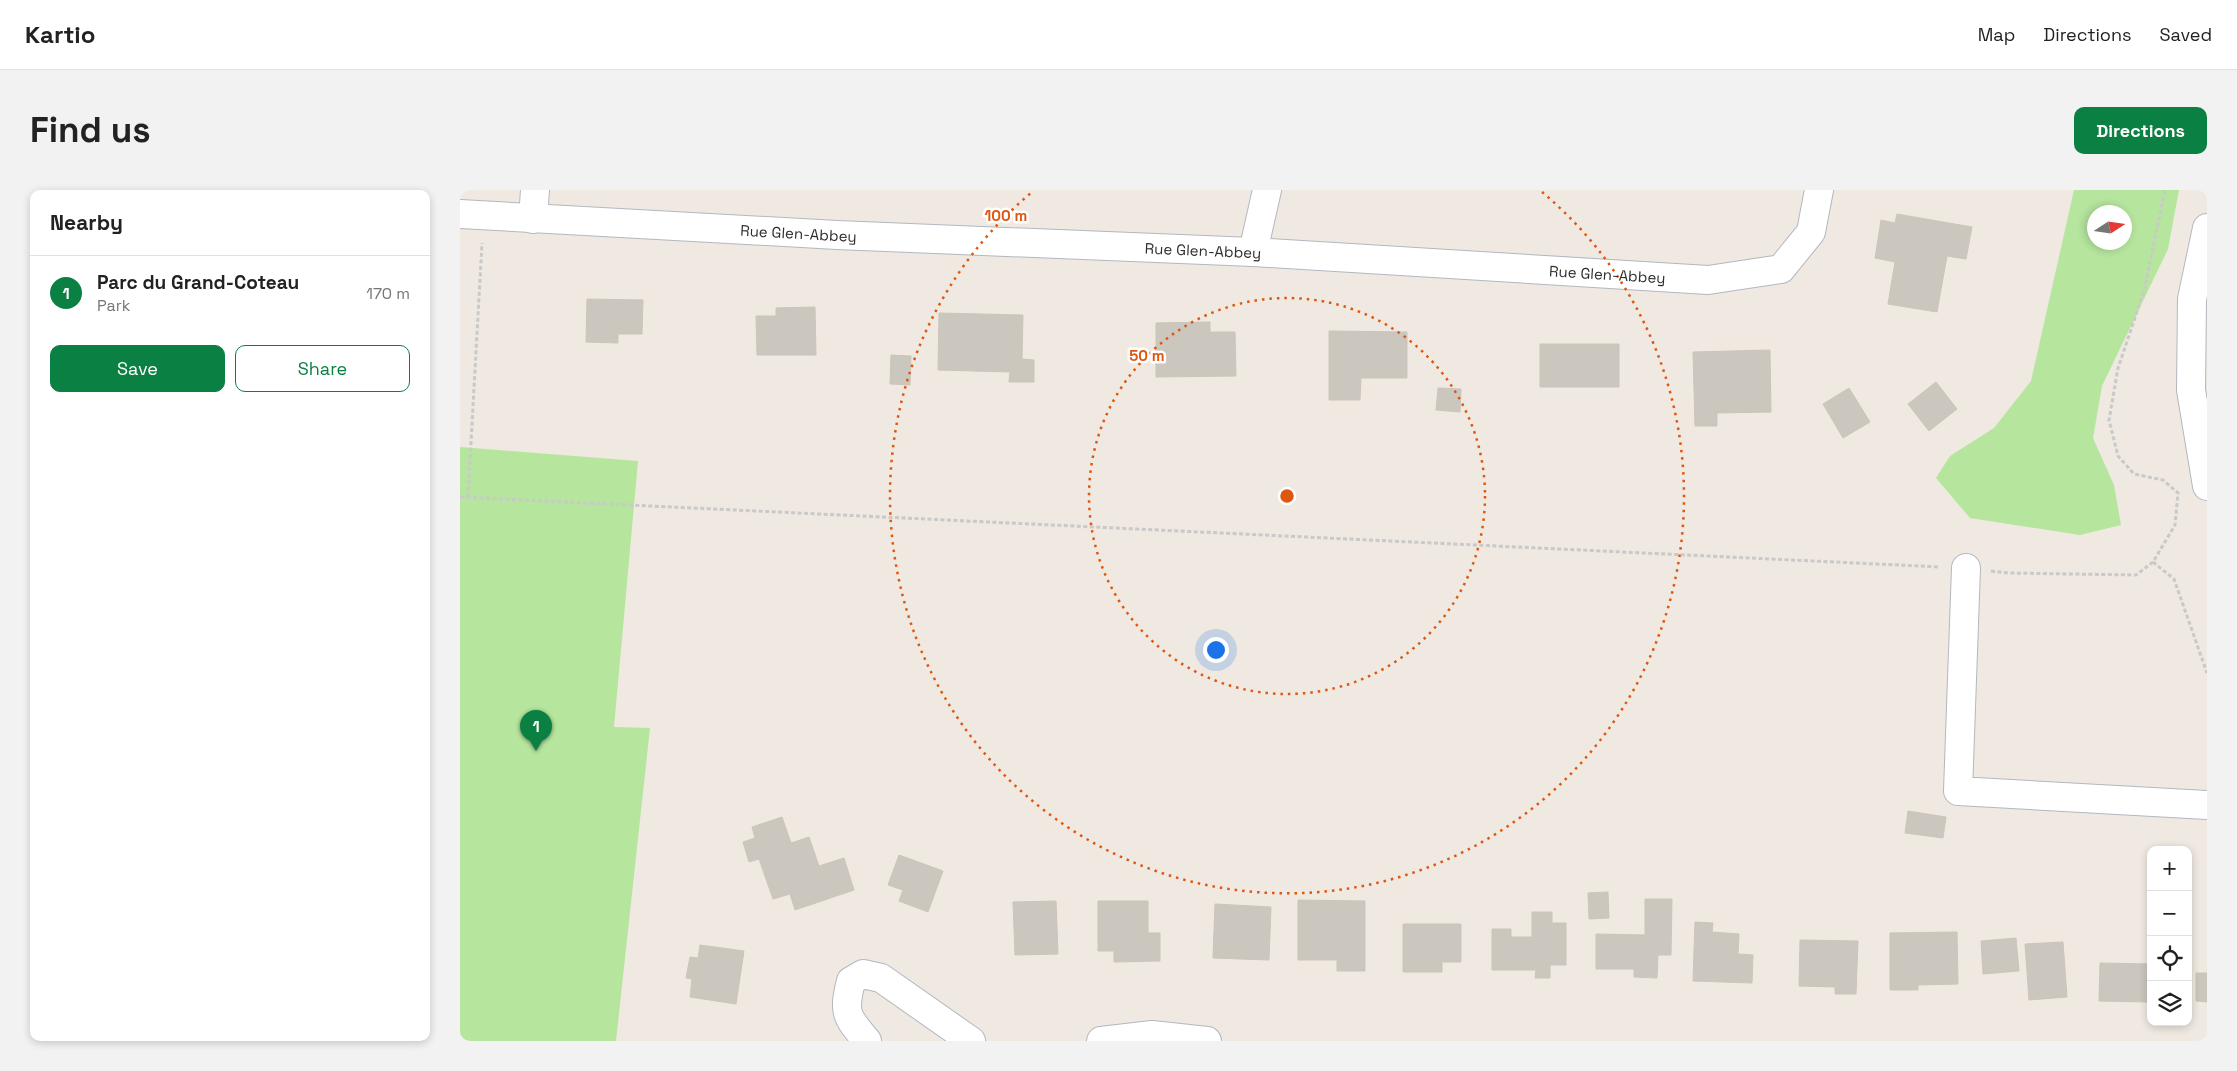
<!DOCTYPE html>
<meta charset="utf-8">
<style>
:root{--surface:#fff;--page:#f2f2f2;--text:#222;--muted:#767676;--line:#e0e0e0;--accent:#0b8043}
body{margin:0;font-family:"Space Grotesk",sans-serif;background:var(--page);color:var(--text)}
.controls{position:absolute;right:15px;bottom:15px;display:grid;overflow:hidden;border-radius:10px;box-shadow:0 2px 8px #0003}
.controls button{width:45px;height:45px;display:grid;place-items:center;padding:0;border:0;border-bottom:1px solid var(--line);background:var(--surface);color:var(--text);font:25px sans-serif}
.compass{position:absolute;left:1627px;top:15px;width:45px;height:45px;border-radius:50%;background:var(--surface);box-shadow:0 2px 8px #0003;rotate:78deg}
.you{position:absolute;left:755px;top:459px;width:18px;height:18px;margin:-12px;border:4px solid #fff;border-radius:50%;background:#1a73e8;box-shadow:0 0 0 8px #1a73e833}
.badge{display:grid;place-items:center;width:32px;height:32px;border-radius:50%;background:var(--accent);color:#fff;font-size:16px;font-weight:700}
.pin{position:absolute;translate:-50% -41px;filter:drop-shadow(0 1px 2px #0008)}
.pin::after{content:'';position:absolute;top:26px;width:18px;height:15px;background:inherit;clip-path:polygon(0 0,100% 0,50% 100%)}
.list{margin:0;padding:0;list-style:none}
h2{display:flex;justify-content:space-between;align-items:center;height:65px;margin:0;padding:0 20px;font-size:21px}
h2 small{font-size:16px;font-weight:400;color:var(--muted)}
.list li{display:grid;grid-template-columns:32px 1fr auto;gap:15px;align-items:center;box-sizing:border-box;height:75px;padding:0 20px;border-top:1px solid var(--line)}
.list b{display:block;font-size:19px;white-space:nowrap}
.list p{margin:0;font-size:16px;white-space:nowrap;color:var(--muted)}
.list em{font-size:16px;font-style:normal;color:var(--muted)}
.actions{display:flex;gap:10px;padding:15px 20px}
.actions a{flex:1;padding:11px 0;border:1px solid var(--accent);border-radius:10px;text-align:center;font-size:18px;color:var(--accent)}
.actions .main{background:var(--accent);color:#fff}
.icon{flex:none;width:28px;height:28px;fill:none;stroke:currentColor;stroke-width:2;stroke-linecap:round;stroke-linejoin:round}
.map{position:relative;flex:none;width:1747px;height:851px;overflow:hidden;border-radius:10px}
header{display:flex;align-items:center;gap:30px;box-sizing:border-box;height:70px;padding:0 25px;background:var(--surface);border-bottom:1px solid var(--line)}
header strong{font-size:24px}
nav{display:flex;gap:28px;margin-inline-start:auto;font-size:18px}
.intro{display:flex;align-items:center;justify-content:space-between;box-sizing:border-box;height:120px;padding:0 30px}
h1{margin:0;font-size:35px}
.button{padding:12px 22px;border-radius:10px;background:var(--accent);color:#fff;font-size:18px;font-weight:700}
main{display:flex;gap:30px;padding:0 30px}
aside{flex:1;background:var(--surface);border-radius:10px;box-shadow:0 2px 8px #0003}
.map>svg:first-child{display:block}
</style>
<header>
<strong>Kartio</strong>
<nav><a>Map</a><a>Directions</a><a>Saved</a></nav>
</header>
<div class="intro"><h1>Find us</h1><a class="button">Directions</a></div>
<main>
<aside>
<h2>Nearby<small></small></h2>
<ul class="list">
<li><span class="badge">1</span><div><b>Parc du Grand-Coteau</b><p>Park</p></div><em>170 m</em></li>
</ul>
<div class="actions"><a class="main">Save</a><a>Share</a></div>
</aside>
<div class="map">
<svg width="1747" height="851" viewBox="0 0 1747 851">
<rect width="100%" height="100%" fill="#efe9e1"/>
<path fill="#b6e59e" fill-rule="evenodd" d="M1614,0H1719L1708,59L1642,196L1633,248L1654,295L1661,335L1620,345L1510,328L1476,288L1490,266L1534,238L1571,191ZM1634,22H1664V52H1634Z
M0,257L178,271L154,537L190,538L156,851H0Z"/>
<path fill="#cbc7bf" stroke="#cbc5ba" d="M1437,24L1512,37L1506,69L1487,66L1477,122L1428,114L1435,72L1415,68L1421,30L1435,33Z
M127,109L183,110L182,144H158V153L126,152Z
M355,117L356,165H297L296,126H316V118Z
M479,123L563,125L562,169L574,170V192H549L550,182L478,180Z
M750,132V142H775L776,186L696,187V133Z
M869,141L947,142V188H901L900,210H869Z
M1080,154H1159V197H1080Z
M1310,160L1311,222L1257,223V236H1235L1233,162Z
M431,165L451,166L450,195L430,194Z
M1476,192L1497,219L1469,241L1448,214Z
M978,198L1001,199L1000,222L976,220Z
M1389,198L1410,232L1383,248L1363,214Z
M1448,621L1486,627L1483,648L1445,643Z
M322,627L331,653L349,647L359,676L384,668L394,700L335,720L330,704L313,709L299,669L289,672L283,652L295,648L292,637Z
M439,665L483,681L468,722L439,711L443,700L428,695Z
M1148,702L1149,728L1129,729L1128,703Z
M1185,709H1212L1211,765H1198L1197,788L1174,787V779H1136V744L1185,745Z
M838,710L905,711V781H877V770H838Z
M596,711L598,764L555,765L553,712Z
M638,711H688V743H700V771L654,772V761H638Z
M755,714L811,717L809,770L753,768Z
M1072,722H1092V733H1106V775H1090V788H1075L1076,780H1032V739H1051V747H1072Z
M1235,732L1253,733L1252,742L1279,744L1278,764L1293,765L1292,793L1233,791Z
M943,734H1001V772H982V782H943Z
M1497,742L1498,794L1458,795V800H1430V743Z
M1556,748L1559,781L1523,784L1521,751Z
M1340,750L1398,751L1396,804H1375V797L1339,796Z
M1603,752L1607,807L1569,810L1565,754Z
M240,755L284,761L276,814L230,807L232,789L226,788L230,767L238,768Z
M1640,773L1691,774L1690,812L1639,811Z
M1736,783H1747V812L1736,811Z"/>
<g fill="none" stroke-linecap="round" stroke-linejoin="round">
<defs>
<g id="minor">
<path id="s1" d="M0,24L377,45L793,62L1248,90L1321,79L1351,42L1359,0"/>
<path d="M73,29L75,0"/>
<path d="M1747,38L1732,109L1731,200L1747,296"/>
<path d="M793,62L807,0"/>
<path d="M1506,378L1498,601L1747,615"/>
<path d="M407,851C386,826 383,823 391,791L403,784L421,788L511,851"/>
<path d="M641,851L692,845L747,851"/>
</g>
</defs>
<use href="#minor" stroke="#b4b7c1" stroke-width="30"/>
<path stroke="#c9c9c9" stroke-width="3" stroke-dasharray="4 2.5" stroke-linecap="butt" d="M0,307L1480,377
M8,307L22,53
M1693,372L1714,389L1747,483
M1531,381L1548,383L1676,385L1693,372L1715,335L1718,303L1703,290L1674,284L1658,266L1649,230L1658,178L1684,101L1705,0"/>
<use href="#minor" stroke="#fff" stroke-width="28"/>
</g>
<g fill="none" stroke="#df570e" stroke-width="2.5" stroke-dasharray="2.5 5">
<circle cx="827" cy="306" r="198"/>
<path d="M1082 2A397 397 0 1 1 572 2"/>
</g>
<g text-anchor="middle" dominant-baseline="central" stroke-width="5" stroke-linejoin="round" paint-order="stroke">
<g font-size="15" fill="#2e2e2e" stroke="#fff">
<text stroke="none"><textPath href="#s1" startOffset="339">Rue Glen-Abbey</textPath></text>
<text stroke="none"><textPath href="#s1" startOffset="744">Rue Glen-Abbey</textPath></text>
<text stroke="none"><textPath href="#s1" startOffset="1149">Rue Glen-Abbey</textPath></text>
</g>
</g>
<circle cx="827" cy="306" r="8" fill="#df570e" stroke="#fff" stroke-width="2.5"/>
<g font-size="15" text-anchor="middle" font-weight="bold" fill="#df570e" stroke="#fff" stroke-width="5" stroke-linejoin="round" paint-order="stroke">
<text x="546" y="31">100 m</text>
<text x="687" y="171">50 m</text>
</g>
</svg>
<div class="controls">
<button>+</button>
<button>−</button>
<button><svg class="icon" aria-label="locate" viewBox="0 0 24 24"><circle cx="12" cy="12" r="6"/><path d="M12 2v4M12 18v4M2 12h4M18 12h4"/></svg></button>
<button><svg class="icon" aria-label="layers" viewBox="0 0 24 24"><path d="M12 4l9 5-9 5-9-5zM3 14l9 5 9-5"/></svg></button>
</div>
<svg class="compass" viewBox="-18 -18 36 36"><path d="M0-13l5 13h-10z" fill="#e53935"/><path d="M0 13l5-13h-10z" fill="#767676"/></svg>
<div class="you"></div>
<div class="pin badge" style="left:76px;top:561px">1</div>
</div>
</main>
